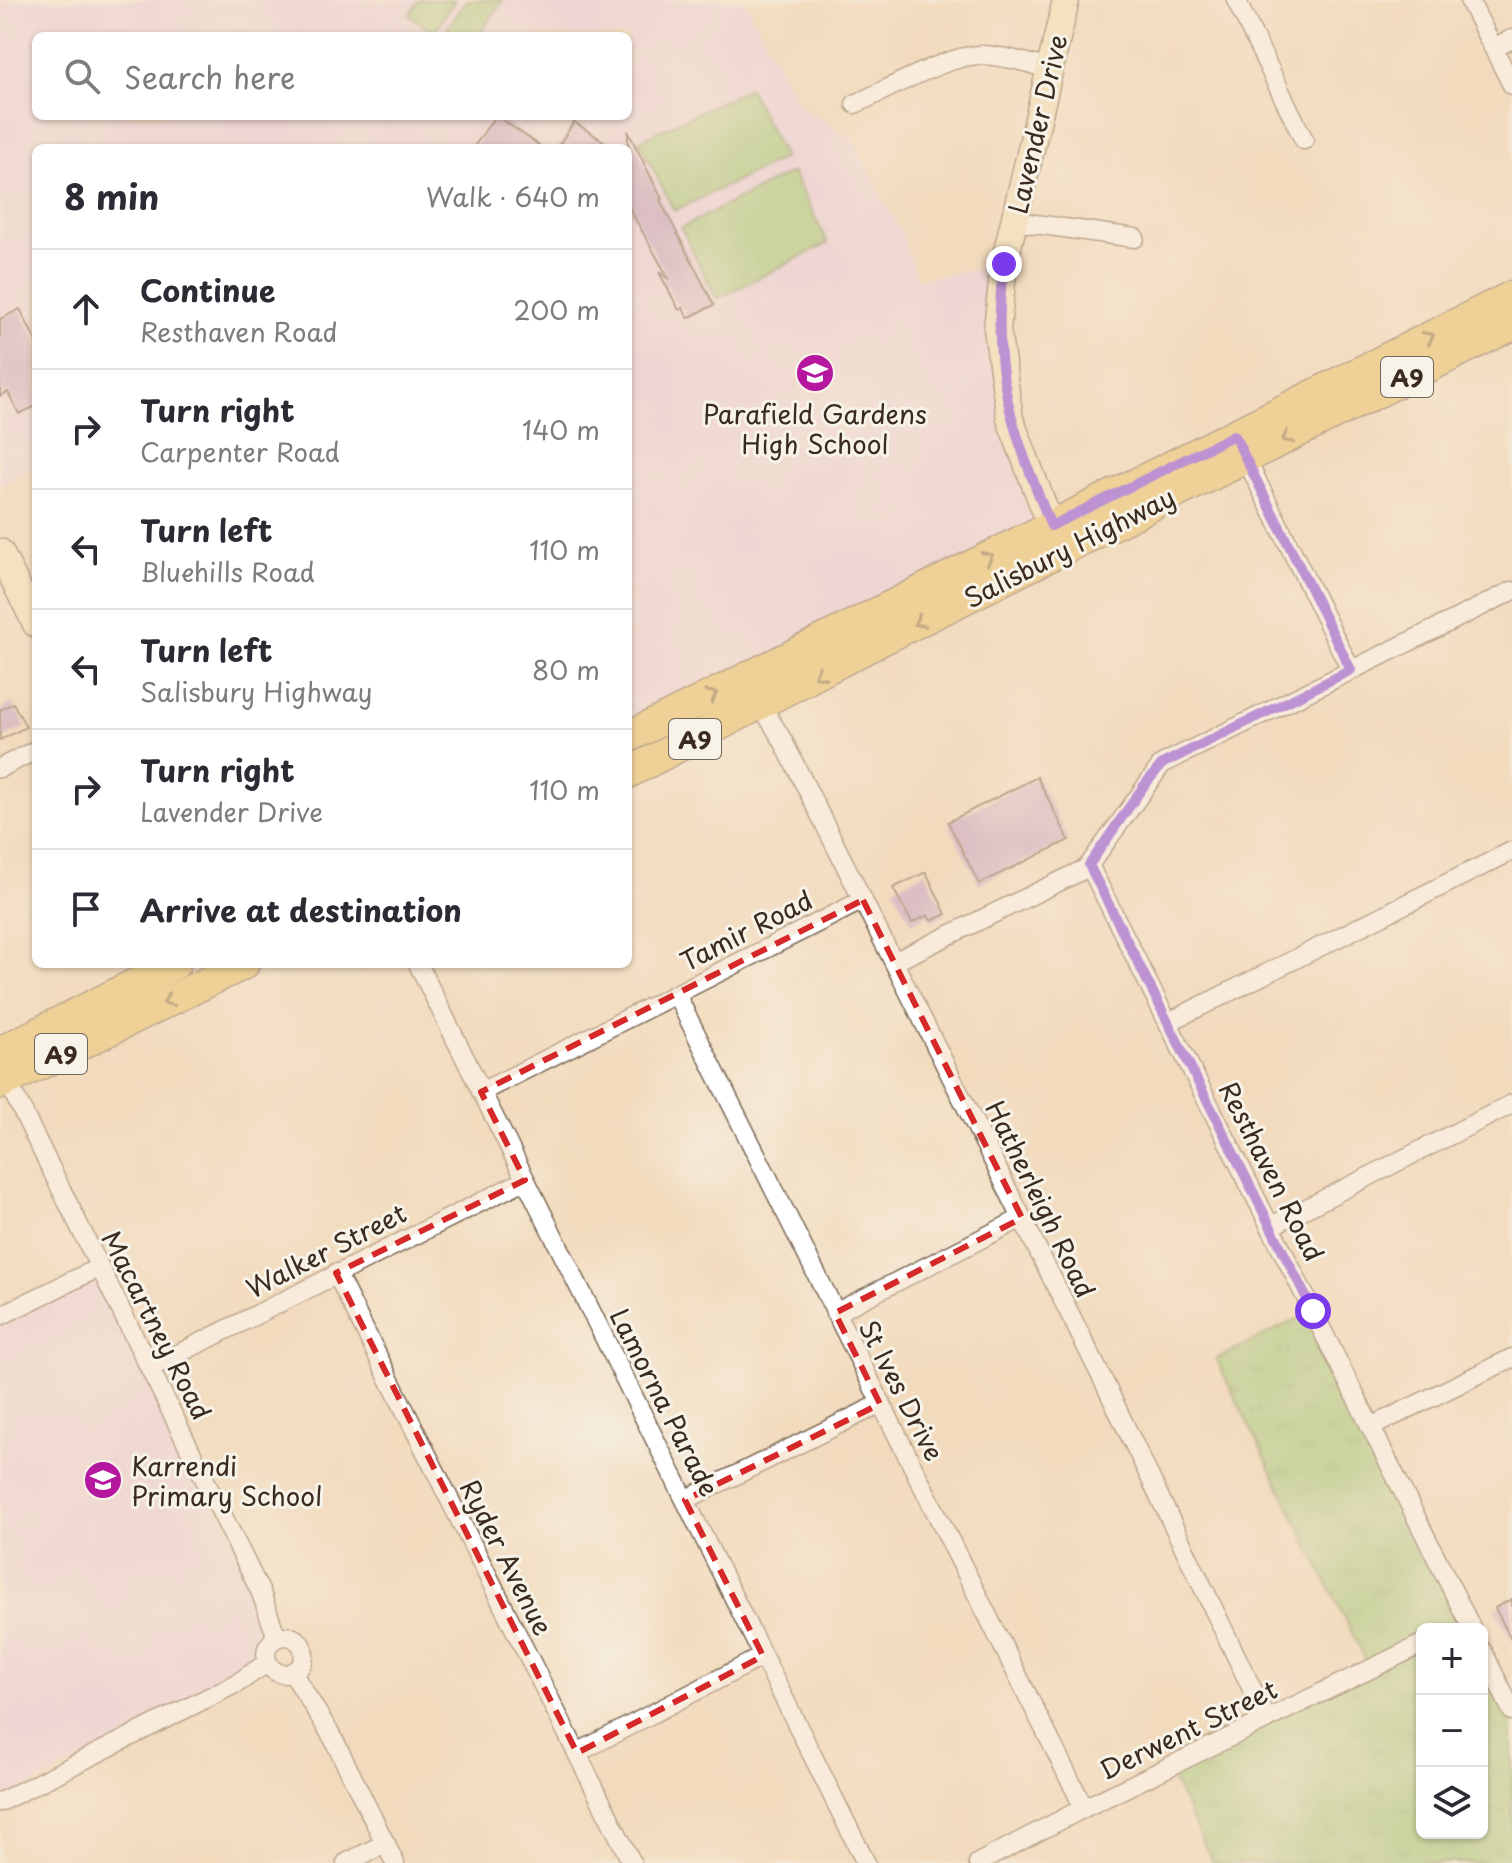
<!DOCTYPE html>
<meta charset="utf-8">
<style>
:root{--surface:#fff;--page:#f2f2f3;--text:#2b2b33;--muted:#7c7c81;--line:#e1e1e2}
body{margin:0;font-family:"Playpen Sans",sans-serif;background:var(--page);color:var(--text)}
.controls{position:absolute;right:24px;bottom:24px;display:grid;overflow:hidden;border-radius:12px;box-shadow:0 2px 6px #0004}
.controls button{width:72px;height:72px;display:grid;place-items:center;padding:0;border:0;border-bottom:2px solid var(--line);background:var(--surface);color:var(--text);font:40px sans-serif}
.stop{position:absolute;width:24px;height:24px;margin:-18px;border:6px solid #7c3aed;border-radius:50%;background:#fff}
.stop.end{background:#7c3aed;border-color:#fff;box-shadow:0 2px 8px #0008}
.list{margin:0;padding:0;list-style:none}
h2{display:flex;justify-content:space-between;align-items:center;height:104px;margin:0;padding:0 32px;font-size:34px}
h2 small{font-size:26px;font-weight:400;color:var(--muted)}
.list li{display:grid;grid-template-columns:52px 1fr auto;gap:24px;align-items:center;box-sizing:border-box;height:120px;padding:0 32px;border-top:2px solid var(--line)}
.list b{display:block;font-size:30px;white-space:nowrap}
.list p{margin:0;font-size:26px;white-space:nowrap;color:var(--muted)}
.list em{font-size:26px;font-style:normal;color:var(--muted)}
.icon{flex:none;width:44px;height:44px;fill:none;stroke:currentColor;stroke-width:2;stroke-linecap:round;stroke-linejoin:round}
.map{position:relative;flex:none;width:1512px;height:1863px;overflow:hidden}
.search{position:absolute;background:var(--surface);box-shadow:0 2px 6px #0004;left:32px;top:32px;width:600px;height:88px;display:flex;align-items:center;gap:20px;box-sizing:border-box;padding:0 28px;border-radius:12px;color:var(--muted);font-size:30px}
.panel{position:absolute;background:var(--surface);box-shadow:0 2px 6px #0004;left:32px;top:144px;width:600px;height:824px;border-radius:12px}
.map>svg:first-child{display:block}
</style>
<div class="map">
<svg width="1512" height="1863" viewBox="0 0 1512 1863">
<defs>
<pattern id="grass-tufts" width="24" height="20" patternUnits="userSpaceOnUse" patternTransform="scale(2)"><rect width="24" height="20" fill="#9ccb7a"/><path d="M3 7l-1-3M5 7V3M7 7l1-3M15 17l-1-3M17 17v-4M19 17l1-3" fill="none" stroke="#87ae69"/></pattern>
</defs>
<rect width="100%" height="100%" fill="#f7f3e8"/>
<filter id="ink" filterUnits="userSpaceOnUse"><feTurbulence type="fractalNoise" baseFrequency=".0125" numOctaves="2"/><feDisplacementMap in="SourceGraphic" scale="16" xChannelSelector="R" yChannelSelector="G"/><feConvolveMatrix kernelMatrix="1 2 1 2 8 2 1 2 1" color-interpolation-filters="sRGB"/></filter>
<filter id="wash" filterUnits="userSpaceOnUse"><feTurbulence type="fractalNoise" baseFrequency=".006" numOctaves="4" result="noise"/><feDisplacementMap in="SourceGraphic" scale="32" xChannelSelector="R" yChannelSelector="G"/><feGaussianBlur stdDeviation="1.8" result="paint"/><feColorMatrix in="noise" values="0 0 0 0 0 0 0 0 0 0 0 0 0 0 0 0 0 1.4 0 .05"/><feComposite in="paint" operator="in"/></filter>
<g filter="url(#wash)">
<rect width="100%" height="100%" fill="#f2dbbd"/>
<path fill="#ebd1ec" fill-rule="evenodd" d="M0,0H744L800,106L853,140L901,232L917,280L1004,264L997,329L1051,526L628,737V148H36V466L0,486ZM36,36H628V116H36Z
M98,1268L261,1593L271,1642L267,1648L268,1662L0,1802V1316Z"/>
<path fill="url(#grass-tufts)" stroke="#6c7a4c" stroke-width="2" d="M1313,1311L1472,1629H1422V1833H1482V1649L1512,1707V1863H1213L1167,1768L1370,1669L1216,1359Z"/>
<path fill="#9ccb7a" stroke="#6c7a4c" stroke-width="2" d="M419,0H455L434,32L409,15Z
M467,0H503L478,36H442Z
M749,88L784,158L674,211L639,141Z
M792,172L828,243L717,299L681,228Z"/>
<g id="blocks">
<path fill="#c09dcc" d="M495,116H497L543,148H473Z
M574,122L614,148H557Z
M628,131L662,199L660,200L714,305L688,318L683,308L679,310L659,272L669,279L628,206Z
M20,309L36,341V406L19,414L8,392L0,396V319Z
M13,703L26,727L0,740V710Z
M1037,777L1069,840L979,884L948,822Z
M926,872L946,914L931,921L928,915L912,923L893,888Z
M1512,1599V1641L1495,1608Z"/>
</g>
</g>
<g filter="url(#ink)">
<use href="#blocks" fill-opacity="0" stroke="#7b6856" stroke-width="2"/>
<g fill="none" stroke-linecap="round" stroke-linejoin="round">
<defs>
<path id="street" d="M1236,0L1304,140
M1469,0L1512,85
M1493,48L1512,39
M855,104C887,90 949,54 982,55C1005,56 1027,63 1049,69
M1014,221L1135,238
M1246,459L1351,670
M761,705L783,741L1104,1382L1267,1720
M0,768L36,750
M1089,865L1472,1629
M894,962L1087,868L1162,764L1512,591
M418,964L866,1863
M676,994L1084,1808
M1169,1022L1512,851
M7,1080L261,1593L277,1638
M481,1092L863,900
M1271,1226L1512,1104
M336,1273L632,1863
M835,1313L1022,1218
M0,1316L98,1268
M150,1368L525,1180
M1371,1427L1512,1358
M685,1500L880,1404
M266 1655a19 19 0 1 1 38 0a19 19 0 1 1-38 0Z
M1482,1650L1512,1711
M292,1672L333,1738L395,1863
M577,1753L763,1656
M0,1802L239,1682L268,1662
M346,1863L386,1843
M978,1863L1084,1808L1422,1644"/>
<path id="secondary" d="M1051,526L1010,419L997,329L1004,264L1066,0
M0,552L36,624"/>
<path id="primary" d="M628,737L1512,296
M628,773L876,643L1512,325
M0,1052L175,964
M0,1084L244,964"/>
</defs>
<use href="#street" stroke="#7b6856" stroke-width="21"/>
<use href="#secondary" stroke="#7b6856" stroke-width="29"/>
<use href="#primary" stroke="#7b6856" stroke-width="33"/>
<use href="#street" stroke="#fff" stroke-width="18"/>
<use href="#secondary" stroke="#f7e8c3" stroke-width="26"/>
<use href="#primary" stroke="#ebc669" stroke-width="30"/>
</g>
<defs><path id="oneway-chevron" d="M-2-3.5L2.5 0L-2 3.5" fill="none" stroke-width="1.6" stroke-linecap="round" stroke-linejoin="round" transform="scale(2)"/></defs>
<g stroke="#8a7040">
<use href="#oneway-chevron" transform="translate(1429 337) rotate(-26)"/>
<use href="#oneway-chevron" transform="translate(1287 438) rotate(153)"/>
<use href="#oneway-chevron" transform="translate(988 557) rotate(-27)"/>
<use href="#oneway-chevron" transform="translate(919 622) rotate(153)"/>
<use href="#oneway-chevron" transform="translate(819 674) rotate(152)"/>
<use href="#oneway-chevron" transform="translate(712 695) rotate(-27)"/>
<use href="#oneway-chevron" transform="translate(168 1001) rotate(154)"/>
</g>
</g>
<g fill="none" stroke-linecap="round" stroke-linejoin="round" filter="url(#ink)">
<path stroke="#7c3aed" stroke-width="10" d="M1004,264C989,370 1012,429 1051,526L1234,435L1351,670L1162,764L1143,787L1089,865L1313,1311"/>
</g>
<path d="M0 0H1512V1863H0ZM863,900L1022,1218L835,1313L880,1404L685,1500L763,1656L577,1753L336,1273L525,1180L481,1092Z" fill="#f2dbbd" fill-opacity=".55" fill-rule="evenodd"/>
<path fill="none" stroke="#d62828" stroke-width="6" stroke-dasharray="16 10" stroke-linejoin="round" d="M863,900L1022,1218L835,1313L880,1404L685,1500L763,1656L577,1753L336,1273L525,1180L481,1092Z"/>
<defs>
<symbol id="school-disc" viewBox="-11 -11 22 22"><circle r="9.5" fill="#b5179e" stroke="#f7f3e8"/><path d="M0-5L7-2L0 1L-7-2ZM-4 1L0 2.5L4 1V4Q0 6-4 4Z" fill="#fff"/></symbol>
</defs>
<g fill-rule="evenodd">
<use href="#school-disc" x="793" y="351" width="44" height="44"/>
<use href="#school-disc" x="81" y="1458" width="44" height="44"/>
</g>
<g text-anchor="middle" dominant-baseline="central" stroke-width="6" stroke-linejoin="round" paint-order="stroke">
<g fill="#f7f3e8" stroke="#73665b" stroke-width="2">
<rect x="1381" y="357" width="52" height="40" rx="6"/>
<rect x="669" y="719" width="52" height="40" rx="6"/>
<rect x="35" y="1034" width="52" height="40" rx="6"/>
</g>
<g font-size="24" font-weight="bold" fill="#3b2a1e">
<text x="1407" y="377">A9</text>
<text x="695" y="739">A9</text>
<text x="61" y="1054">A9</text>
</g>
<g font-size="26" fill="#3b2a1e" stroke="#f7f3e8">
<text transform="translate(1037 124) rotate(-77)">Lavender Drive</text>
<text transform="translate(1069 547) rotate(-27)">Salisbury Highway</text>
<text transform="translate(746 930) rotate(-27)">Tamir Road</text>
<text transform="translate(1272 1171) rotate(63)">Resthaven Road</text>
<text transform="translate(1041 1199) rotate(64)">Hatherleigh Road</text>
<text transform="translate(326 1250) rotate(-27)">Walker Street</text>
<text transform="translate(157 1325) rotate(63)">Macartney Road</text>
<text transform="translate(902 1390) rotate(63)">St Ives Drive</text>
<text transform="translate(665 1402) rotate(63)">Lamorna Parade</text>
<text transform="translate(507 1557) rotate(63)">Ryder Avenue</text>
<text transform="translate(1188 1729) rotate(-26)">Derwent Street</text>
</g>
<g font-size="26" fill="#3b2a1e" stroke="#f7f3e8">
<text x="815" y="413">Parafield Gardens<tspan x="815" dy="30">High School</tspan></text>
<text x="131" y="1465" text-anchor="start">Karrendi<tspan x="131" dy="30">Primary School</tspan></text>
</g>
</g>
</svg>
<div class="controls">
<button>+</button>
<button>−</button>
<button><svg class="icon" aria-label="layers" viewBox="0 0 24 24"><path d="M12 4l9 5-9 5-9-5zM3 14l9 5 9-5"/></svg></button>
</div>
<div class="stop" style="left:1313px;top:1311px"></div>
<div class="stop end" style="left:1004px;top:264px"></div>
<div class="search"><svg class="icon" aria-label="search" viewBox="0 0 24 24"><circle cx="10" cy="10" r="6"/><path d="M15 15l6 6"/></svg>Search here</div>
<section class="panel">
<h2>8 min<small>Walk · 640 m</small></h2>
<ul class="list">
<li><svg class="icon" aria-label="ahead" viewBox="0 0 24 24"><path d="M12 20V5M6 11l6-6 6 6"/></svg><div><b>Continue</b><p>Resthaven Road</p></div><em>200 m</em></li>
<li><svg class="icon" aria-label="right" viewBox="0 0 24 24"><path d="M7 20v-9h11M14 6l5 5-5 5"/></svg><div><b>Turn right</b><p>Carpenter Road</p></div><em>140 m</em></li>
<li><svg class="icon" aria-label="left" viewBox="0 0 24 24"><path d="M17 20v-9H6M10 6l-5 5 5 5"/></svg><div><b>Turn left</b><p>Bluehills Road</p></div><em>110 m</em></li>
<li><svg class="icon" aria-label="left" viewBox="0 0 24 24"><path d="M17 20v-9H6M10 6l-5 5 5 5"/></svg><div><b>Turn left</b><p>Salisbury Highway</p></div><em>80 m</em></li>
<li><svg class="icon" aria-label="right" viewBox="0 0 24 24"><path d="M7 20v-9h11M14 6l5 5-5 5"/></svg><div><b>Turn right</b><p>Lavender Drive</p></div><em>110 m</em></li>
<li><svg class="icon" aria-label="arrive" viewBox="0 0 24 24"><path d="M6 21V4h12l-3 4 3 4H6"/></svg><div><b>Arrive at destination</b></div></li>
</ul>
</section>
</div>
